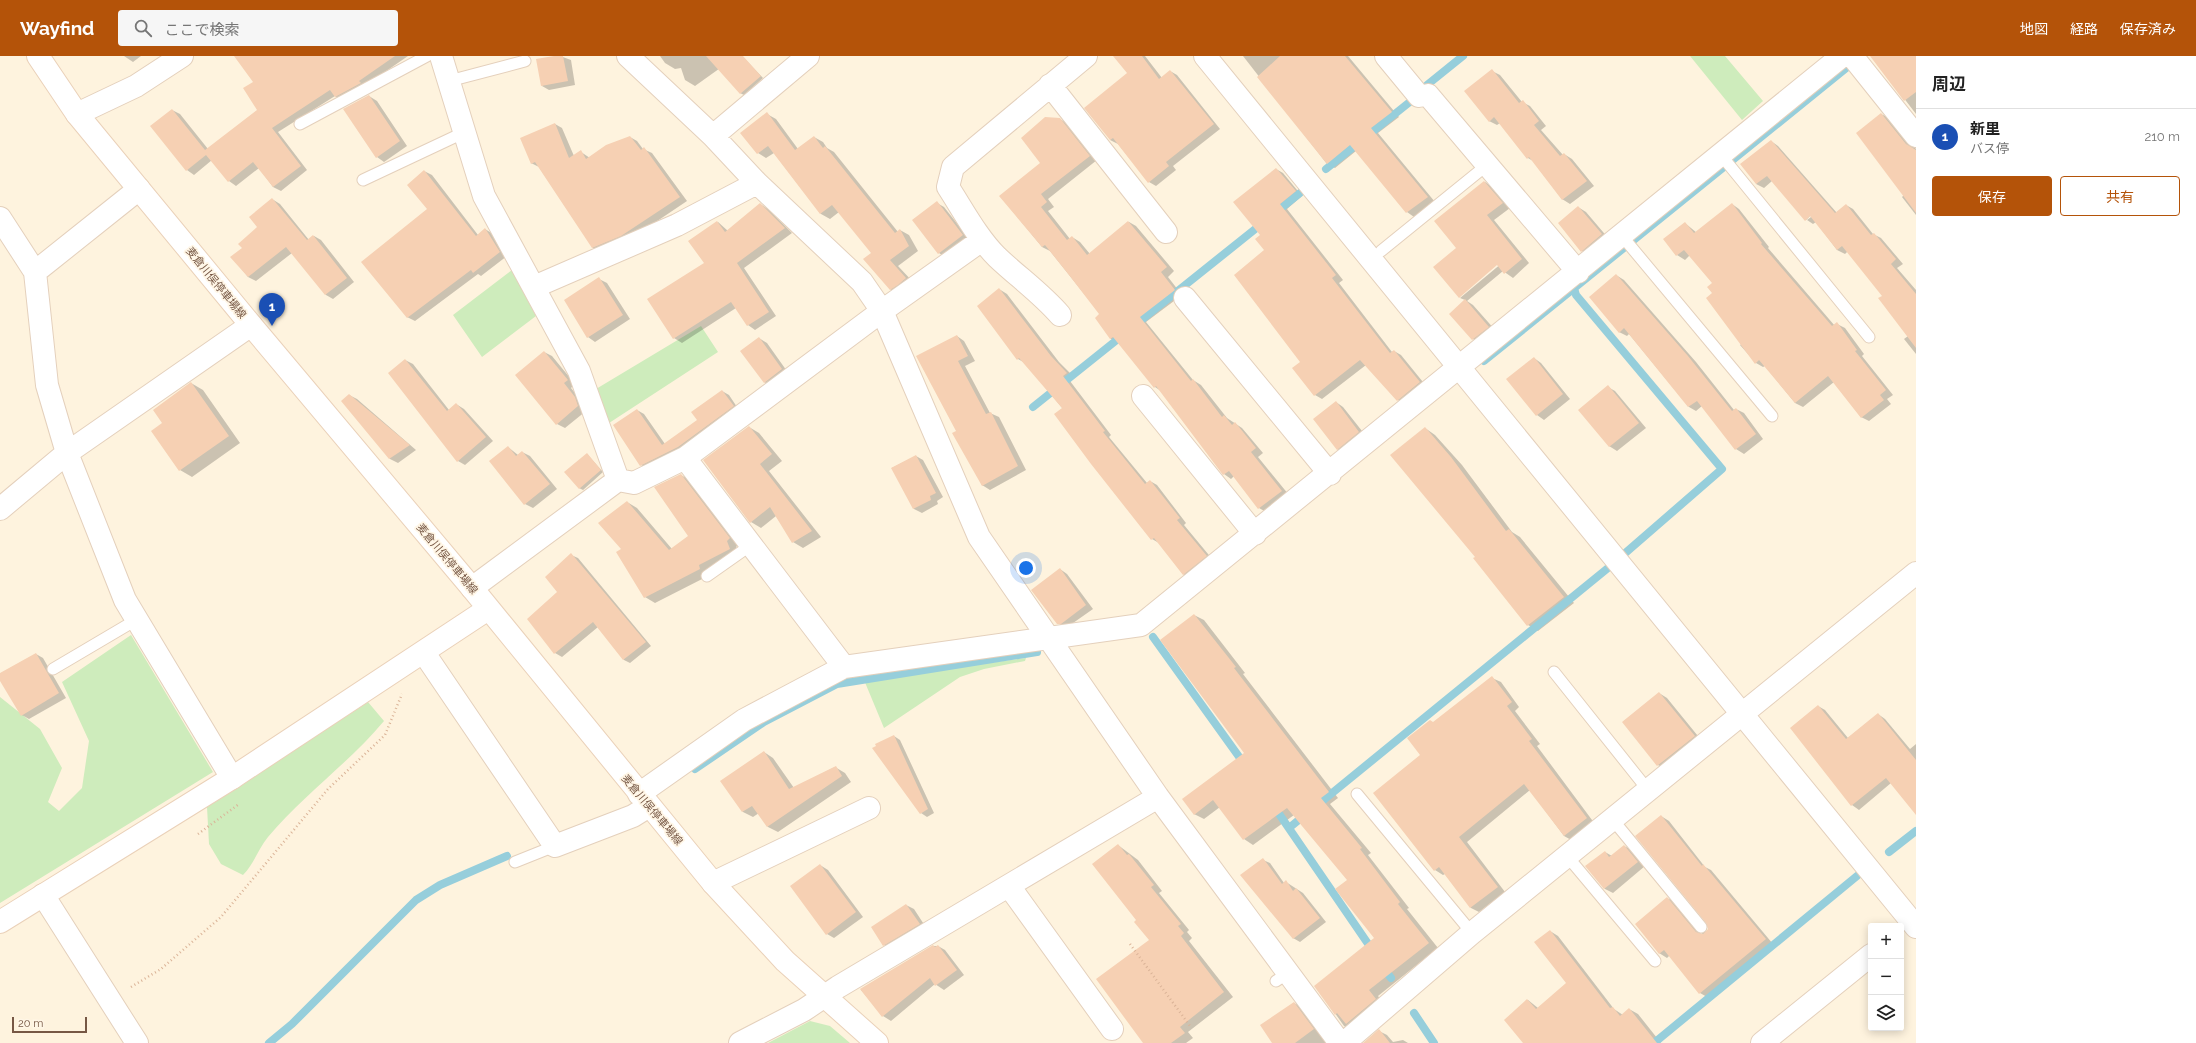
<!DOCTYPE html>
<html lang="ja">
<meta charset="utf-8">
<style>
:root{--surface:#fff;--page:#f6f6f6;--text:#222;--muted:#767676;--line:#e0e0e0;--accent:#b45309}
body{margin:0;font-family:Raleway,"Noto Sans JP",sans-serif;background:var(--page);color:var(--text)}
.controls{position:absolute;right:12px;bottom:12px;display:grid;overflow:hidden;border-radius:4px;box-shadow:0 2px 10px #0003}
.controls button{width:36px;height:36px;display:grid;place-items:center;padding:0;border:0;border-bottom:1px solid var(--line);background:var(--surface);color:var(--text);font:20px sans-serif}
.scale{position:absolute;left:12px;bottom:10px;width:75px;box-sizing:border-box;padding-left:4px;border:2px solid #765744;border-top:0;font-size:11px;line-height:14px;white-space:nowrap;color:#765744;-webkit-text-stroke:3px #fff6e6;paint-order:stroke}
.you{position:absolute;left:1026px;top:512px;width:14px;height:14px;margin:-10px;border:3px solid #fff;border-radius:50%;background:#1a73e8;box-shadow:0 0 0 6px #1a73e833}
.badge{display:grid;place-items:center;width:26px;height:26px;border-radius:50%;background:var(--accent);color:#fff;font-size:13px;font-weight:700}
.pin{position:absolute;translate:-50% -33px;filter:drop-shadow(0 1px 2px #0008)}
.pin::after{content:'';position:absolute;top:21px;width:14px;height:12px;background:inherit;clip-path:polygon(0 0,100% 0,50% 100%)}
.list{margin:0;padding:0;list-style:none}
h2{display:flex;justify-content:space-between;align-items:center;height:52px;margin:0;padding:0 16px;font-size:17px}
h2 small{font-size:13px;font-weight:400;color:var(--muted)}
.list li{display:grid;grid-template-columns:26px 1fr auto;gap:12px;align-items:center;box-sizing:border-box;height:56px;padding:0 16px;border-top:1px solid var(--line)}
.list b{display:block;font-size:15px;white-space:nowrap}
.list p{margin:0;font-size:13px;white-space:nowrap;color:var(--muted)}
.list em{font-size:13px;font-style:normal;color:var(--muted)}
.actions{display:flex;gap:8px;padding:12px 16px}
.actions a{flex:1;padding:9px 0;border:1px solid var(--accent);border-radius:4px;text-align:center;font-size:14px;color:var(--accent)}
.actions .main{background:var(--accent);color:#fff}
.icon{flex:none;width:22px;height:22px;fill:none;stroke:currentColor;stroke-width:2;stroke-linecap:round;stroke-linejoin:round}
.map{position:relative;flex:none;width:1916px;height:987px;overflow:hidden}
header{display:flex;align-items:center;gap:24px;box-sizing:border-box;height:56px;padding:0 20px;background:var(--accent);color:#fff}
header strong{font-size:19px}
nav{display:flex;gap:22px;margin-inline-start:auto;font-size:14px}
.search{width:280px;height:36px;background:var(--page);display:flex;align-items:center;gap:10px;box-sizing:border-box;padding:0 14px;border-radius:4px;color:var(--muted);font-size:15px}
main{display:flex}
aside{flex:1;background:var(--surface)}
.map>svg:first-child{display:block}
</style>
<header>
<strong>Wayfind</strong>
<div class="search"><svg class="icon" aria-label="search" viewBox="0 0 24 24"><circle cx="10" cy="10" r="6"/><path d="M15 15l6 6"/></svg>ここで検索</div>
<nav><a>地図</a><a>経路</a><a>保存済み</a></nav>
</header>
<main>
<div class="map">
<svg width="1916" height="987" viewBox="0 0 1916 987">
<rect width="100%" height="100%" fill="#fef3de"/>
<path fill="#ceecbc" d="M1690,0H1725L1763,45L1742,64Z
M512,214L536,260L482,301L453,259Z
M701,270L718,296L606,369L596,333Z
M131,579L213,716L0,847V641L40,673L62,712L48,746L59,755L82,732L89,685L62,626Z
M1026,602L1025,605L984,613L960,621L884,672L864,624Z
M368,646L384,665C349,707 303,739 268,781C258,793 254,808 243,819L221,808L209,788L207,751Z
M810,965L830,970L850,987H768Z"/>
<path fill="#0003" d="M124,0H141L133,6Z
M235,0H408L343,45L335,40L278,76L307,114L281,135L273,131L259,112L236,130L229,125L212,104L194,119L187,114L172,54L180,58L208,93L258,54L254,26Z
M560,0L571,4L575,29L549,34L542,30Z
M660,0H726L730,5L695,30L685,24L681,12L675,13L665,7Z
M1126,0H1145L1162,22L1170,15L1177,19L1220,73L1173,110L1176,114L1156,130L1149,126L1118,88L1110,84L1129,18Z
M1243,0H1348L1399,61L1378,77L1435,146L1414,161L1407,156L1356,95L1335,112L1327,108Z
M1886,0H1916V58L1877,7Z
M744,2L763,22L744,39L740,37Z
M1492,15L1500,19L1522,46L1530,50L1546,70L1541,74L1563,99L1564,98L1572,103L1594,130L1570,148L1562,143L1533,105L1528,102L1500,67L1497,69L1489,65Z
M369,40L377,45L407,90L384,106L377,101Z
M767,58L776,63L798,93L814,81L823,86L827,92L834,96L898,176L900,174L909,179L918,195L898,210L914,227L899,239L890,233L872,197L839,156L830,163L821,158L774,97L766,102L758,97Z
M1881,58L1889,62L1916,93V159L1902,141L1904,139Z
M1060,63L1068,68L1097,104L1048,143L1054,151L1048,155L1070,183L1072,181L1080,186L1090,198L1129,166L1136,170L1174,215L1168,221L1182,239L1146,266L1193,324L1201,329L1227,362L1242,372L1263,397L1258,401L1289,439L1266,456L1259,452L1234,420L1231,423L1224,418L1161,335L1155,331L1119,286L1111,283L1096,262L1101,259L1050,195L1042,191L1001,141L1042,107Z
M555,68L562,72L574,100L581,96L590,102L630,81L637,85L643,93L652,97L687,145L629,184L600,196L593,192L539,111L531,107Z
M1771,85L1778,90L1837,157L1846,149L1853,153L1873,178L1881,182L1903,208L1897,212L1916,234V298L1904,283L1908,280L1883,240L1848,195L1845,198L1837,194L1816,166L1813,168L1807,164L1815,158L1813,157L1806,164L1772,125L1764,132L1756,128Z
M1276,113L1283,117L1302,140L1287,153L1343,224L1339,227L1392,296L1394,295L1401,299L1427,331L1405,349L1398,344L1366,309L1322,343L1315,339L1301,306L1261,179Z
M424,115L432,119L478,179L485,173L493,178L507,200L481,220L478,218L415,265L407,261L429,154Z
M1485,126L1492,131L1510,152L1494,164L1529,207L1513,222L1503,215L1467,245L1473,249L1496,275L1480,288L1473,283L1465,244L1460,242L1502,207L1500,205L1460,239V242L1457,192Z
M272,143L280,148L309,184L314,180L321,184L354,226L333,243L326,239L292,197L256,225L248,221L232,201L243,192L259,171Z
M937,147L944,151L970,184L946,202L939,197L913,164Z
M760,148L768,153L792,177L744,212L776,260L755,274L748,269L736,252L682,287L674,282L705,207L718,166L728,175Z
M1732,148L1739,153L1769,191L1768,192L1835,270L1837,268L1845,272L1864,298L1862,300L1893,339L1887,343L1891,348L1869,365L1861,361L1834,326L1803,351L1795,347L1765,310L1763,311L1756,307L1740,289L1743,287L1714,237L1713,227L1690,199L1685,204L1677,199L1685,167L1697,177Z
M1578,151L1586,156L1609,183L1590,199L1582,195Z
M1616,219L1624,224L1696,306L1734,354L1736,353L1744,357L1763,383L1744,398L1736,393L1702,350L1696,355L1689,351L1629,278L1627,280L1619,276Z
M599,223L607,227L630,263L595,286L588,281Z
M999,233L1007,238L1059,306L1074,321L1070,325L1111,379L1109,381L1147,427L1150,425L1157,429L1186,467L1184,469L1213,504L1190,523L1183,518L1159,487L1152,483L1063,353L1025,307L1018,303Z
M957,280L964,285L975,305L965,310L990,357L999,361L1026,414L990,434L982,429L957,376Z
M759,282L767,287L789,318L772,330L764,326Z
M544,296L552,300L575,328L571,332L583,347L586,355L565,372L557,368Z
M1534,302L1541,307L1570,343L1544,364L1537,359Z
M405,304L413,308L449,354L456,348L464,353L493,385L465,409L458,405Z
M191,327L203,334L240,387L192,421L180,414L164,367Z
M1608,331L1615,335L1646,372L1617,395L1609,390Z
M722,335L729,339L739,354L648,413L641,409L637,354L644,358L665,388L698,365Z
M349,339L357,343L416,394L398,407L390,403L343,345Z
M1336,346L1343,351L1366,380L1345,398L1337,393Z
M749,371L759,377L782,405L769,415L821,481L803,492L793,486L776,460L761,472L751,466Z
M1425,372L1435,379L1462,409L1512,476L1520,481L1574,547L1538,575L1528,569L1476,501Z
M508,391L518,399L522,396L530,400L557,433L533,452L525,448Z
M587,398L603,416L583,434L579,432Z
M916,400L923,404L943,441L937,445L938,448L922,457L914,453L892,412Z
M681,419L691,425L739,488L736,491L740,499L710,519L655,547L645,541L622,494L627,446L637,452L672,493L689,480Z
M571,499L578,502L651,590L630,607L624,604L598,571L562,601L555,597L528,563L559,536Z
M1060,513L1067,518L1093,553L1066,572L1058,567Z
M1194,559L1204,564L1245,617L1243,618L1338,742L1330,748L1371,797L1368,799L1409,852L1407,853L1438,892L1378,940L1385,949L1354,976L1344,970L1316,930L1375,882L1348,824L1294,759L1253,789L1244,783L1220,751L1204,763L1194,758L1245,697Z
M36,598L43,602L66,642L29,663L22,659L0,623V619Z
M1492,622L1501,626L1519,651L1515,655L1540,688L1537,690L1595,768L1573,785L1564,780L1530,734L1467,786L1505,836L1479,856L1471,852L1445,818L1443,819L1435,814L1421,699L1434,667Z
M1659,637L1667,642L1702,685L1666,714L1658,709L1623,666Z
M1818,650L1825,654L1848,682L1878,658L1885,663L1910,693L1916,688V756L1891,727L1859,754L1852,749L1791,672Z
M894,680L900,684L934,757L927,761L921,757Z
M764,696L773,702L794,732L835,711L845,717L851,726L778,776L768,771L759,757L753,761L743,756L722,725Z
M1661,760L1669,765L1705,811L1711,814L1773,888L1707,941L1700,937L1670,899L1667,902L1659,897L1667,842L1675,846L1701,878L1708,874L1709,870Z
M1118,789L1138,804L1162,835L1159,837L1189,874L1187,876L1192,882L1189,885L1233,941L1188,976L1193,982L1186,987H1144L1150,884L1138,864Z
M1624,790L1632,794L1645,810L1613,837L1605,833L1587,810L1605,796L1612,800Z
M1263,804L1270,807L1284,827L1286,826L1303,837L1326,866L1300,886L1293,882Z
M820,809L828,814L863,861L834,882L827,878Z
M906,849L914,853L927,873L891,894L884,889Z
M1550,875L1558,880L1614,953L1623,959L1629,953L1638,958L1661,987H1524L1528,944L1538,952L1567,928Z
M933,890H938L945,894L964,919L944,934L935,928L891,965L883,960L861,934Z
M1294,947L1302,951L1328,987H1273Z
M1379,975L1387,979L1393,986L1403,984L1408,987H1365Z"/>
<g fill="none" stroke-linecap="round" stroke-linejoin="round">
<path stroke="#96cedb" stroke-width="8" d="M1427,29L1463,0
M1326,113L1416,41
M1274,158L1300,137
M1134,270L1264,166
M1484,305L1855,5
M1033,351L1123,279
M1153,581L1245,709
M695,713L764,666L837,628L1037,596
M1273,749L1373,895
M1315,751L1608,512L1722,413L1576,239L1574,232
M1289,772L1306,758
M1889,796L1916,775
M1382,910L1391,922
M1414,957L1434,987
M269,987L292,968L416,844L440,829L507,800
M1654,987L1857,820"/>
</g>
<path fill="#f6d0b3" d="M234,0H395L359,25L361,27L335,41L330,34L272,72L301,110L273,131L253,106L228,126L206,99L186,115L150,70L172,53L205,94L257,54L243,32L253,26Z
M554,0H563L568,25L541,30L536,3Z
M706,0H743L761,20L740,38Z
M1113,0H1142L1159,23L1170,14L1214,68L1166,106L1169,110L1148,127L1113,82L1110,84L1084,52L1127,17Z
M1280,0H1345L1392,56L1371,72L1428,141L1406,157L1350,89L1327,108L1257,21Z
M1870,0H1916V36L1904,45Z
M1492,13L1519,47L1523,44L1539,65L1534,69L1560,100L1564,97L1587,125L1562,144L1529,101L1527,103L1494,61L1489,66L1464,35Z
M369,39L400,85L376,102L343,53Z
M767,56L795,94L814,80L823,92L825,90L895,177L900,173L909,190L890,204L906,222L898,229L890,234L863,203L871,197L832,149L820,158L768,90L757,98L740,77Z
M1881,57L1906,88L1916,94V157L1856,77Z
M1045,61L1060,62L1090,100L1041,138L1047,146L1041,151L1067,184L1072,180L1087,199L1128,165L1167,211L1161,216L1175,234L1140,261L1191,325L1193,323L1222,361L1224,359L1232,369L1235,366L1256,392L1251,396L1282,435L1258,453L1229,415L1223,419L1156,330L1154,332L1113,281L1110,283L1095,262L1099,258L1069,219L1045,189L1042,191L999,140L1040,107L1021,82Z
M555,67L569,102L581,94L586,103L606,89L630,80L641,94L644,91L680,141L621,180L592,192L535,106L531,108L520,82Z
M1771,84L1835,157L1846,148L1871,179L1874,177L1896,203L1891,208L1916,238V292L1878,242L1882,240L1842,190L1837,194L1810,160L1805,165L1767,120L1756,128L1740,108Z
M1276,112L1296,135L1280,148L1336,219L1332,222L1390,297L1394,294L1420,326L1397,345L1360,304L1314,340L1292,312L1300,306L1234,219L1264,194L1255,183L1260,179L1233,146Z
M424,114L476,180L485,172L500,196L473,217L471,214L407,262L361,206L427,153L407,129Z
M1484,125L1503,147L1487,159L1522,203L1504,218L1497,209L1459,242L1433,211L1456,192L1434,165Z
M272,142L307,184L313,179L347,222L325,239L286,191L248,221L230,201L242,192L238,188L257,171L249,161Z
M937,145L963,179L938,198L912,164Z
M760,147L785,172L737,207L769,256L747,270L731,246L673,283L647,243L704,207L688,185L717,165L725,176Z
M1732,147L1762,187L1761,188L1832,270L1837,266L1857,294L1855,295L1886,334L1880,339L1884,344L1861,362L1828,320L1795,347L1759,304L1755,308L1706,242L1712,237L1707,231L1712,227L1684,194L1676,200L1663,183L1685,166L1694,177Z
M1578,150L1602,178L1581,196L1558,167Z
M1616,218L1688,300L1732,355L1736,352L1756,378L1735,394L1697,345L1688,351L1624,272L1619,277L1589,241Z
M599,221L623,259L587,282L564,244Z
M999,232L1051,300L1067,317L1063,320L1105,375L1103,376L1145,428L1150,424L1180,462L1177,464L1207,500L1183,519L1154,482L1151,484L1091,408L1054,358L1062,352L1019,302L1017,304L977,250Z
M1465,243L1489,271L1472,284L1449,258Z
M957,279L968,300L958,305L986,358L991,356L1018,410L982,430L952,377L956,375L916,300Z
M759,281L782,313L764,327L740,295Z
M544,295L568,324L564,327L575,341L578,350L556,369L515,319Z
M1534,301L1563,338L1536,360L1506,323Z
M405,303L447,355L456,347L486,381L457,406L388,317Z
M191,326L229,380L179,415L151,375L162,367L153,354Z
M1608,329L1639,367L1609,391L1578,354Z
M722,334L734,350L678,391L640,410L613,369L637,353L662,389L697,364L691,356Z
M349,338L410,389L389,403L341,345Z
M1336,345L1359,376L1337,394L1313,363Z
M749,370L772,398L760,408L812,475L792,487L770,451L750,467L703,404Z
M1425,371L1451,401L1506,475L1509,473L1564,541L1527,570L1473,502L1475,501L1390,399Z
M508,390L516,400L522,395L550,428L524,449L489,405Z
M587,397L601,414L579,433L564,416Z
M916,399L936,437L930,440L931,444L913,453L891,412Z
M681,418L730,482L727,485L730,493L699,509L700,513L644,542L616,496L621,493L598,467L627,445L669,494L688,480L654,431Z
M571,497L646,586L623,604L593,566L554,598L527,563L557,536L545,521Z
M1060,512L1086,549L1061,568H1057L1031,534Z
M1194,558L1236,611L1234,612L1329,736L1321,742L1362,792L1360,793L1400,846L1398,848L1429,887L1369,934L1376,943L1346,968L1337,957L1335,959L1314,930L1374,882L1335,833L1347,824L1287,752L1243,784L1213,744L1194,759L1182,743L1244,697L1160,584Z
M36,597L59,637L21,660L0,625V617Z
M1492,620L1512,646L1507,650L1532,683L1529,685L1587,762L1564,780L1524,728L1459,781L1498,831L1470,852L1439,811L1434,815L1373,737L1420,699L1407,682L1430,664L1433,666Z
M1659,636L1695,680L1657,710L1622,666Z
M1818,649L1846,683L1878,657L1916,704V759L1886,722L1851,750L1790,672Z
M894,679L928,753L920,758L872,692L876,690L875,688Z
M764,695L789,733L836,710L842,720L767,771L752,750L742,756L720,725Z
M1661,759L1702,810L1703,808L1766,883L1699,938L1664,894L1659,898L1635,868L1667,841L1696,876L1703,878L1708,873L1706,867L1635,780Z
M1118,788L1127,799L1129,798L1154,829L1151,831L1181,868L1178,870L1184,877L1181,880L1224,936L1180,971L1185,977L1171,987H1143L1096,923L1149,884L1134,866L1136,864L1092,808Z
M1624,789L1638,806L1604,833L1585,810L1605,795L1609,801Z
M1263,802L1282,828L1286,824L1293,835L1296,832L1320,862L1293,883L1240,819Z
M820,808L856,856L826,879L790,830Z
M906,848L920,868L883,890L871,871Z
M1550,874L1610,952L1613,951L1620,960L1629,952L1657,987H1523L1504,964L1527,943L1536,953L1566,927L1534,886Z
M933,889L935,891L938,889L957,914L935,930L930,922L882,961L860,933Z
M1294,946L1314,973L1295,987H1272L1260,969Z
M1379,973L1390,987H1363Z"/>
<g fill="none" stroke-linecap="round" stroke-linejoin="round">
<defs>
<path id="lane" d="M449,25L525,5
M300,68L427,0
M1721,99L1869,281
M363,124L465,76
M1622,180L1772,360
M1381,195L1487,109
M707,520L751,489
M53,613L136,564
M1554,616L1648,734
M1357,738L1472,877
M1613,764L1701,871
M1567,800L1655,905
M515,806L555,790
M1276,925L1288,917"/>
<path id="street" d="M441,0L484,140L579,315L618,424
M628,0L713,80L757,127L862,226L882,255L979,481L1158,741L1340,987
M1205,0L1916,871
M1386,0L1419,40
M1852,0L1916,80
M1050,29L1166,176
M1428,39L1578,216
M77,58L136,30L182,0
M713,80L808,0
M0,162L35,216L47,329L67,397L125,544L232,722
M35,216L139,133
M534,231L677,169L757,127
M1185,242L1330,418
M1060,259C1041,237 1018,221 997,201C977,181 963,154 948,131L953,111L1086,0
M1143,340L1255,478
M685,402L844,611
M0,453L67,397L251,269
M472,532L618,424L634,427L685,402L882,255L982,184
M424,597L555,790L633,760L649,750
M639,738L744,664L844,611L1141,569L1842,0
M713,827L869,752
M1009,830L1112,973
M43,839L137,987
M740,987L804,954L838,931L1158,741
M1344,987L1472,877L1916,517
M1762,987L1871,899"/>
<path id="secondary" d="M38,0L77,58L251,269L472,532L713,827L785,905L877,987
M0,866L232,722L488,553"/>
</defs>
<use href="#lane" stroke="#e4d0bc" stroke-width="13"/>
<use href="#street" stroke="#e4d0bc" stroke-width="24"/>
<use href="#secondary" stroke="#ead1b9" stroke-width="24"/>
<path stroke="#dab397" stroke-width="2.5" stroke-dasharray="1 3" stroke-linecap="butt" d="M198,778L239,748
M1130,888L1190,970
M131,931L161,913L221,861L328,733L385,679L402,638"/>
<use href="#lane" stroke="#fff" stroke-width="11"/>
<use href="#street" stroke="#fff" stroke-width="22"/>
<use href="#secondary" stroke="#fff" stroke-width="22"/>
</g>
<g text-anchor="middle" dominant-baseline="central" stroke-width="3.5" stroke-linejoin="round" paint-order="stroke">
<g font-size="11" fill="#765744" stroke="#fff6e6">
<text transform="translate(216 227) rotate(51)">麦倉川俣停車場線</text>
<text transform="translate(447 503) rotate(50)">麦倉川俣停車場線</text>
<text transform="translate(652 754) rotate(50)">麦倉川俣停車場線</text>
</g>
</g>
</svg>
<div class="controls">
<button>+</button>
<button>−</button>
<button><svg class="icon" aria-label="layers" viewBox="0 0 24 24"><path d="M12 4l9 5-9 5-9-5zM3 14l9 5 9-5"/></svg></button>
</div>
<div class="scale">20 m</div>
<div class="you"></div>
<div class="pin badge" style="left:272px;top:270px;background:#1a4fb4">1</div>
</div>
<aside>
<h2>周辺<small></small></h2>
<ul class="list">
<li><span class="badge" style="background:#1a4fb4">1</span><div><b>新里</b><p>バス停</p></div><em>210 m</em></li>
</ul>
<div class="actions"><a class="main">保存</a><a>共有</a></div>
</aside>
</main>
